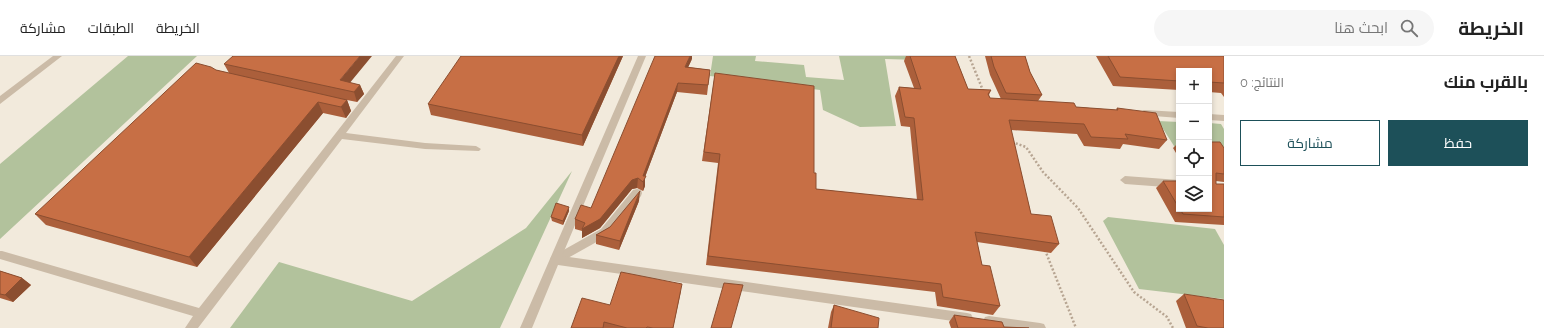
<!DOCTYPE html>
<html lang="ar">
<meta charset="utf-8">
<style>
:root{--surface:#fff;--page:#f6f6f6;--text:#222;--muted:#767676;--line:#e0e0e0;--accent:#1d5059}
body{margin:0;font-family:Raleway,Cairo,sans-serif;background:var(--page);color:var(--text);direction:rtl}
.controls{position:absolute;right:12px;top:12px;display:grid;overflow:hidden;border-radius:0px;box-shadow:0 2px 6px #0003}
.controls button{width:36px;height:36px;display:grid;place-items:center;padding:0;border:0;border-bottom:1px solid var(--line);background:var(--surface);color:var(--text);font:20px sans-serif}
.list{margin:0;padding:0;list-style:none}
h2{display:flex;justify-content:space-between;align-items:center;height:52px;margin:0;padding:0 16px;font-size:17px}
h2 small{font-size:13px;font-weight:400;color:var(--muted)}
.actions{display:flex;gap:8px;padding:12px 16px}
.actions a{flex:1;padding:9px 0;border:1px solid var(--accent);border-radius:0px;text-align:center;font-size:14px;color:var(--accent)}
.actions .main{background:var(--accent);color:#fff}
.icon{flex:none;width:22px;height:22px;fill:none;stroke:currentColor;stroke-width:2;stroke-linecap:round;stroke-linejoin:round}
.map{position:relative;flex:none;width:1224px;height:272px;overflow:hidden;direction:ltr}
header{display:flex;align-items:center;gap:24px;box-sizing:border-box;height:56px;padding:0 20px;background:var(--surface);border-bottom:1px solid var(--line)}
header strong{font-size:19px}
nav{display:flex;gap:22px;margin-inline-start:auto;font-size:14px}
.search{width:280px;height:36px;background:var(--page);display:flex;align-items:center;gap:10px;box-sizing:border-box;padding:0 14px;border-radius:22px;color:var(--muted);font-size:15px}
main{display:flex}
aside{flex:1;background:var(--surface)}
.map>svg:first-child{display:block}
</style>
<header>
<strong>الخريطة</strong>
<div class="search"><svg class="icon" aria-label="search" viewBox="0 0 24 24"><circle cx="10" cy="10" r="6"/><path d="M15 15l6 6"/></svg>ابحث هنا</div>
<nav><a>الخريطة</a><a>الطبقات</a><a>مشاركة</a></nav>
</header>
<main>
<aside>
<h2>بالقرب منك<small>النتائج: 0</small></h2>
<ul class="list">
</ul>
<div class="actions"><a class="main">حفظ</a><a>مشاركة</a></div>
</aside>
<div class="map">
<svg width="1224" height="272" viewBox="0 0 1224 272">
<rect width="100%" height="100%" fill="#f2eadc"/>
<path fill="#b2c29c" d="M128,0H197L0,183V108Z
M713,0H756L755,5L804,9L806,21L844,24L839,0H954L955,5L885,3L896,70L860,71L823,54L820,34L710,20Z
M1158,65L1179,66V93H1176Z
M1209,67L1221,68L1224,73V108L1209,95Z
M572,115L500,272H230L279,206L412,245L526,172Z
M1108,161L1215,173L1224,189V243L1139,233L1103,165Z"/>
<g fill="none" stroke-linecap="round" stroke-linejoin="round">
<path stroke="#b7a592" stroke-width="2.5" stroke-dasharray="2 2" stroke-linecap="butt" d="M969,0L984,37
M1012,86L1026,91L1043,116L1078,152L1134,236L1167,261L1173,272
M1045,194L1076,272"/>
<path fill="#cbbba7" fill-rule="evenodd" d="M396,0H404L346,77L425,87L476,90L481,93L479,95L425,93L342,83L198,272H185L193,260L0,203V195H2L199,252Z
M637,133L641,134L642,137L641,140L609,179L559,207L555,208L551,207L550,204L551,201L601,173L633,134Z"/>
<path fill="#cbbba7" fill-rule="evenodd" d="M53,0H62L0,48V40Z
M638,0H646L562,200L967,257L971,258L973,262L971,266L967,267L558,209L532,272H520Z
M1144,54L1179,56V62L1141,59L1139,57Z
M1209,58L1224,59V65L1209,64Z
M1125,120L1179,124V132L1125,128L1120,124Z
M989,260L1040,267L1044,268L1046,272C1027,272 1003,272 985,269L983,265L985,261Z"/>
</g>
<path fill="#ab5f3b" d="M623,0L583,90L431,59L428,48Z
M906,0H955L968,33L991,34L989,39L990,42L1001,43L990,19L985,0H1025L1030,16L1042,39L1038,45L1076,51L1116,54L1117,52L1167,84L1159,93L1123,88L1120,93L1084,90L1077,78L1011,74L1031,158L1059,188L1051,197L977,186L982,209L1000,250L993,259L937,250L935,236L706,209L718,107L702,105L715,17L814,117L816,133L917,144L910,71L901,70L895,40L899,31L914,32L904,5Z
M1096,0H1224V41L1221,37L1209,36V15H1179V34L1113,30Z
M692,3L688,11L710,14L707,39L677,36L645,121V130L643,135L637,132L632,133L600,172L582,182V175L575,173V163L591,152Z
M224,8L350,27L360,29L364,38L357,46L347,44L351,55L346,62L323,57L197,211L46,169L35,158L216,14L229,17Z
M1179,86V102L1173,92Z
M1209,86L1224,92V126L1216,125V128H1224V169L1175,166L1156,132L1163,125H1179V153H1209Z
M639,145L619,194L596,188V179L610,171Z
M569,155L563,169L552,165L551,161Z
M0,215L22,222L31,229L13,246L0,242Z
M681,235L673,272H571L610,249Z
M1184,238L1224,272H1186L1176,245Z
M834,249L878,272H828L831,256Z
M954,259L1004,271L1029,272H951L949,266Z"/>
<path fill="#8b4e30" d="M360,0H372L344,34L340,24Z
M619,0H623L583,90L582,79Z
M690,0H692V3L684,20L685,11Z
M678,27L677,36L645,121V130L643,135V120Z
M360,29L364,38L357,46L354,36Z
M347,44L351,55L346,62L341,51Z
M318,46L323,57L197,211L189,201Z
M638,122L637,132L632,133L600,172L582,182V173L632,124Z
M640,135L639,145L619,194L620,185Z
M569,151V155L563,169V165Z
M22,222L31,229L13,246L5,239Z"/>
<path fill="#c76f45" stroke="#8b4e30" d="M233,0H360L340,24L360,29L354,36L224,8Z
M461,0H619L582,79L428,48Z
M655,0H690L685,11L710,14L708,29L678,27L643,120H646L643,126L638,122L632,124L600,163L582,173L585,167L575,163L581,149L591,152L652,7Z
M910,0H955L968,33L991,34L988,38L990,42L1074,47L1076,51L1118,54L1117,52L1156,57L1167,84L1125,78L1128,83L1091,81L1084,68L1009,64L1031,158L1051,160L1059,188L975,176L982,209L990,210L1000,250L943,241L941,228L708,200L720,98L704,96L715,17L814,30V117H816V133L923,144L914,62L905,61L899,31L921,33Z
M991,0H1025L1030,16L1042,39L1006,37L994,11Z
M1108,0H1224V27L1209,26V15H1179V25L1120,21Z
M196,7L211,11L216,14L347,44L341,51L318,46L189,201L35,158Z
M1209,86H1220L1224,92V118L1216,117V128H1224V161L1183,158L1180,153H1209Z
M1163,125H1179V152Z
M640,135L620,185L596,179L610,171Z
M556,147L569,151L563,165L551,161Z
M0,215L22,222L5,239L0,238Z
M621,216L682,228L673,272H653L647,271L646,272H627L604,266L603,272H571L582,242L610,249Z
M724,227L743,229L731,272H711Z
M1184,238L1224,244V272H1208L1197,270Z
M834,249L879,262L878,272H831Z
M954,259L1002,266L1004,271L1029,272H958Z"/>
</svg>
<div class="controls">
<button>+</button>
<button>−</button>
<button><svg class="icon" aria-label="locate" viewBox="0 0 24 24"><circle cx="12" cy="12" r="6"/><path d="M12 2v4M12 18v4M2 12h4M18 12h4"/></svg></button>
<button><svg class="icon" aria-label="layers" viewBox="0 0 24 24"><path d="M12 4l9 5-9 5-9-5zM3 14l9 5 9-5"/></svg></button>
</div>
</div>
</main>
